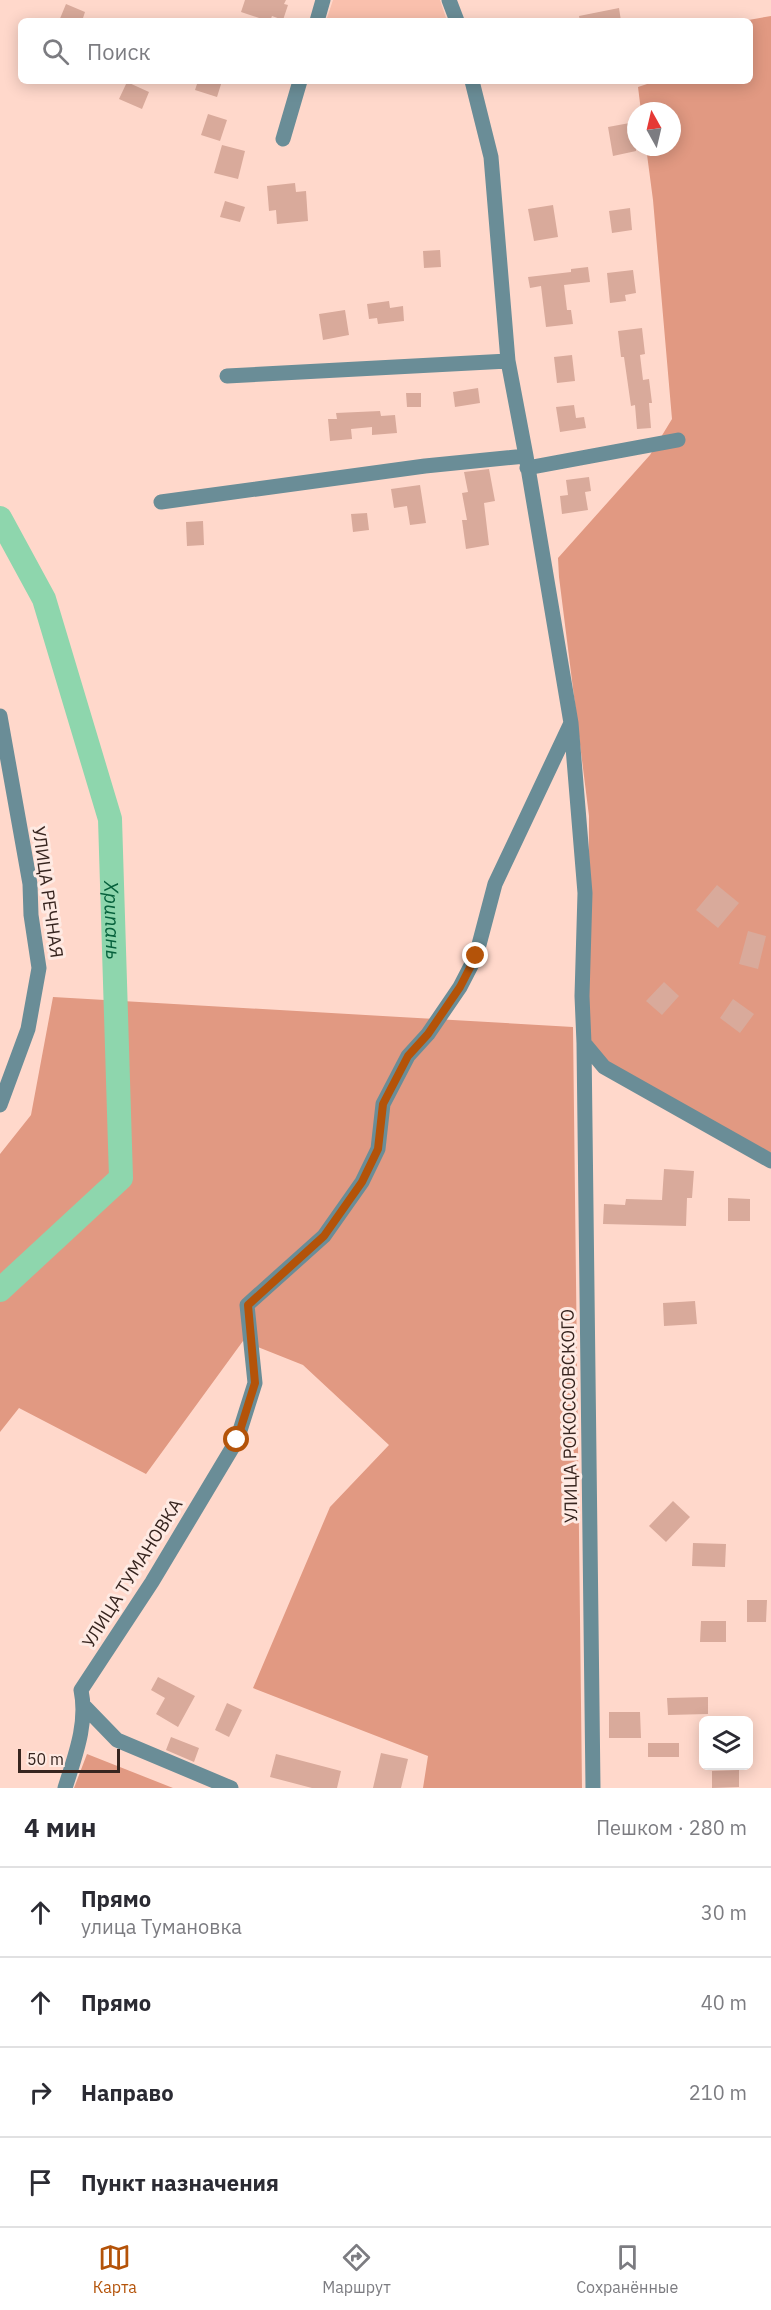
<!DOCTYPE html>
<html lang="ru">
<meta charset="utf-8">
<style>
:root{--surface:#fff;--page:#f7f7f7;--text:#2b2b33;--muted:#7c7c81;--line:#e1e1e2;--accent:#b45309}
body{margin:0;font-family:"IBM Plex Sans",sans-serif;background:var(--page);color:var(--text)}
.controls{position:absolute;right:18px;bottom:18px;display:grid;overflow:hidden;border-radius:9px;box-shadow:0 3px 15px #0003}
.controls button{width:54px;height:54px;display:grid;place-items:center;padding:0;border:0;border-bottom:2px solid var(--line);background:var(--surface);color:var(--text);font:30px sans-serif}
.compass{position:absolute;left:627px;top:102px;width:54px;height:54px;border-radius:50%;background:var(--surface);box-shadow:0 3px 15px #0003;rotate:352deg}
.scale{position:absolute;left:18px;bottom:15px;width:102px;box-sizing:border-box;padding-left:6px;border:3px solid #37251f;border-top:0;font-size:16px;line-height:21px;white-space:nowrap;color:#37251f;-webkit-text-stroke:4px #feeae3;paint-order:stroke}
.stop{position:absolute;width:18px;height:18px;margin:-14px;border:4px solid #b45309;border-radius:50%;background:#fff}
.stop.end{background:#b45309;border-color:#fff;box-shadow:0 2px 6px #0008}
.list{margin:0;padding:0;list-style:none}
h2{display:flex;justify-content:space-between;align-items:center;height:78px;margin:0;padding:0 24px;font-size:26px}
h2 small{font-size:20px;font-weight:400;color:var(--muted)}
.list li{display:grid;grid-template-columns:39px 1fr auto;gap:18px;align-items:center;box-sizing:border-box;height:90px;padding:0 24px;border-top:2px solid var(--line)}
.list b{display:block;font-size:22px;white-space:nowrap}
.list p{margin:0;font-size:20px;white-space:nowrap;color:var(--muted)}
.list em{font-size:20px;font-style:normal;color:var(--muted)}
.icon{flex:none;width:33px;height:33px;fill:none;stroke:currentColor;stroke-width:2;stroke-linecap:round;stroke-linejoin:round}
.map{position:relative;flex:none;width:771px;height:1788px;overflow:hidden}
.search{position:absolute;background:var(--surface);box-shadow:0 3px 15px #0003;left:18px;right:18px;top:18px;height:66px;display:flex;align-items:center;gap:15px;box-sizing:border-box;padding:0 21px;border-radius:9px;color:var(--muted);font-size:22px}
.sheet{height:438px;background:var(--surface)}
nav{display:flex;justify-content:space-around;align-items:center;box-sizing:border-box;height:84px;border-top:2px solid var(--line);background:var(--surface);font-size:16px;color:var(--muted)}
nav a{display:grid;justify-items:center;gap:3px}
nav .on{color:var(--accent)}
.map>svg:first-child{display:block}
</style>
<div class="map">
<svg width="771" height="1788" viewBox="0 0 771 1788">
<rect width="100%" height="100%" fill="#ffd8cb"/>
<path fill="#fac0ad" d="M333,0H440L447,21H326Z"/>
<path fill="#e19982" d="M771,16V1153L606,1062L588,1036L589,816L559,577L558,558L650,455L672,419L653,200L646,147H672V111H641L638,87L656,81H750V21H743Z
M53,997L573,1027L582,1788H423L428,1756L253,1688L330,1507L389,1445L303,1365L243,1341L146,1474L19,1408L0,1432V1154L31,1115Z
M87,1754L173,1788H74Z"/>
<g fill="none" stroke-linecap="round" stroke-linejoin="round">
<path stroke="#8ed6ad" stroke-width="24" id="s1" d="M0,518L44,599L110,819L121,1178L0,1290"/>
</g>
<path fill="#d9aa9b" d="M245,0H286L284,4L288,5L283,20L272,16L270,21H268L241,12Z
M66,4L85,12L82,21H59Z
M619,8L621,21H580L579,16Z
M198,81H222L217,97L195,90Z
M127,82L149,92L142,109L119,99Z
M208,114L227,120L220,141L201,135Z
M635,122L636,151L613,156L608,127Z
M222,145L245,151L238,179L214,173Z
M295,183L296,192L306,191L308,221L277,224L276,210L269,211L267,186Z
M225,201L245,207L240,222L220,217Z
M553,205L558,237L534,241L528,209Z
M630,208L632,230L612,233L609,211Z
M440,250L441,267L424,268L423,251Z
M588,267L590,282L564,285L567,310H571L573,324L546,327L541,286L530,288L528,277L571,272V269Z
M633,270L636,293L625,295L626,301L610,303L607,273Z
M389,301L390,308L403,306L404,321L378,324L377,318L369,319L367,304Z
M345,310L349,335L323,340L319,314Z
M642,328L645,354L640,355L643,380L649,379L652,403H649L651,428L637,429L635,405L631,406L624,357H621L618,331Z
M572,355L575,381L557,383L554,357Z
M478,388L480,403L455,407L453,392Z
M406,393H421V407H407Z
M574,405L576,418L584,417L586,428L560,432L556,407Z
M380,411L381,416L395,415L397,433L372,435V427L351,429L352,439L330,441L328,419H337L336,413Z
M489,469L495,501L484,503L489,545L466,549L462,520H467L462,493L468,492L464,472Z
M589,477L591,491L585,492L588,510L562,514L560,496L568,495L566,480Z
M420,485L426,523L410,525L407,506L394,508L391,489Z
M367,513L369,530L353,532L351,514Z
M203,521L204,545L187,546L186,522Z
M717,885L739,903L718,928L696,910Z
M748,931L766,936L758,969L739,964Z
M664,982L679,996L662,1015L646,1001Z
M733,999L754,1014L740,1033L720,1018Z
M664,1169L694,1171L692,1198H687L686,1226L603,1224L604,1204L625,1205L626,1199L662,1200Z
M728,1198L750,1199V1221H728Z
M695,1301L697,1324L664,1326L663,1303Z
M673,1501L690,1517L666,1542L649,1526Z
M693,1543L726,1544L725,1567L692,1566Z
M747,1600H767L766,1622H747Z
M701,1621H726V1642H700Z
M158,1677L195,1696L178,1727L156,1714L165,1698L151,1690Z
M708,1697V1714L668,1715L667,1698Z
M227,1703L242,1710L229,1737L215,1730Z
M609,1712H640L641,1738H609Z
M171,1737L199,1748L194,1762L166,1750Z
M648,1743H679V1757H648Z
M381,1753L408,1759L401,1788H373Z
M276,1754L341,1771L337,1788H312L270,1777Z
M739,1770V1787L712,1788V1771Z"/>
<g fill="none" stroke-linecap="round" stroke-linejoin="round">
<path stroke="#6a8d97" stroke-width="15" d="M449,0L457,21
M317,21L323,0
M472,81L491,157L508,361L526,456L571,723L585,893L582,996L584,1043L604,1067L771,1161
M283,139L300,81
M227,376L508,361
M527,468L678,440
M161,502L425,466L526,456
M0,716L30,884L31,915L39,968L28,1029L0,1105
M584,1043L593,1788
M85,1707L117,1740L231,1788
M65,1788C75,1756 88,1723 81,1690L152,1582L237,1440L255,1383L247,1305L324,1236L362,1182L378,1149L383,1104L408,1056L428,1034L460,987L476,956L495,884L571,723"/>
</g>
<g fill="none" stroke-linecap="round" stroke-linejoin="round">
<path stroke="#b45309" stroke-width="8" d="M237,1440L255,1383L248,1305L324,1236L362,1182L378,1149L383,1104L408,1056L428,1034L460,987L476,956"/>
</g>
<g text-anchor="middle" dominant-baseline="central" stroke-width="6" stroke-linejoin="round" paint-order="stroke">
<g font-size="18" fill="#37251f" stroke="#feeae3">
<text transform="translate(48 892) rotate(82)">УЛИЦА РЕЧНАЯ</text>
<text transform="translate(569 1416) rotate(-91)">УЛИЦА РОКОССОВСКОГО</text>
<text transform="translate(132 1573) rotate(-58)">УЛИЦА ТУМАНОВКА</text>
</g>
<g font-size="20" font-style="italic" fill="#06613c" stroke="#feeae3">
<text stroke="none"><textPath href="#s1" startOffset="423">Хрипань</textPath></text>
</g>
</g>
</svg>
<div class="controls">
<button><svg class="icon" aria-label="layers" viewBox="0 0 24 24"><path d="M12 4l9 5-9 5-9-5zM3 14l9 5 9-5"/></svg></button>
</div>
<svg class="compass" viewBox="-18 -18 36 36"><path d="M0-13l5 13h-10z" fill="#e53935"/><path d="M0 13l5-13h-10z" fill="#7c7c81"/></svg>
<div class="scale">50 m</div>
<div class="stop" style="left:237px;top:1440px"></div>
<div class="stop end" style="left:476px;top:956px"></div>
<div class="search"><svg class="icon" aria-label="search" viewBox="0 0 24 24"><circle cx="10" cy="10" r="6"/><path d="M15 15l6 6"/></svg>Поиск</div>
</div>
<section class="sheet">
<h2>4 мин<small>Пешком · 280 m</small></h2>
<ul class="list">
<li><svg class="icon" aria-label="ahead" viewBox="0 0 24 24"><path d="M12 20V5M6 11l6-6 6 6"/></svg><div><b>Прямо</b><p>улица Тумановка</p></div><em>30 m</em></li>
<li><svg class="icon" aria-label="ahead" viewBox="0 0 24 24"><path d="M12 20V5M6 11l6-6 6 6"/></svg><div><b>Прямо</b></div><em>40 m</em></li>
<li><svg class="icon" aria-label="right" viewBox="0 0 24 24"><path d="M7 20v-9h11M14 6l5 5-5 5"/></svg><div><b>Направо</b></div><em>210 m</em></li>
<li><svg class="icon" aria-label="arrive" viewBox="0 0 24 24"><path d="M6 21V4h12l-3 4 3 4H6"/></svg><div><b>Пункт назначения</b></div></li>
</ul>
</section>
<nav>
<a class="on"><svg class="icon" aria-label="map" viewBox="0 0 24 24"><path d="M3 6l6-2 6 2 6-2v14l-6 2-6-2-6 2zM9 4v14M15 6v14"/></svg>Карта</a>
<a><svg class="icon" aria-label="directions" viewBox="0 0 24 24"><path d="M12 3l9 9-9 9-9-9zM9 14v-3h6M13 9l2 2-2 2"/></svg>Маршрут</a>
<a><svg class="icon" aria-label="saved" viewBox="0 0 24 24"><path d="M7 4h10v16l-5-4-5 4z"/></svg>Сохранённые</a>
</nav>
